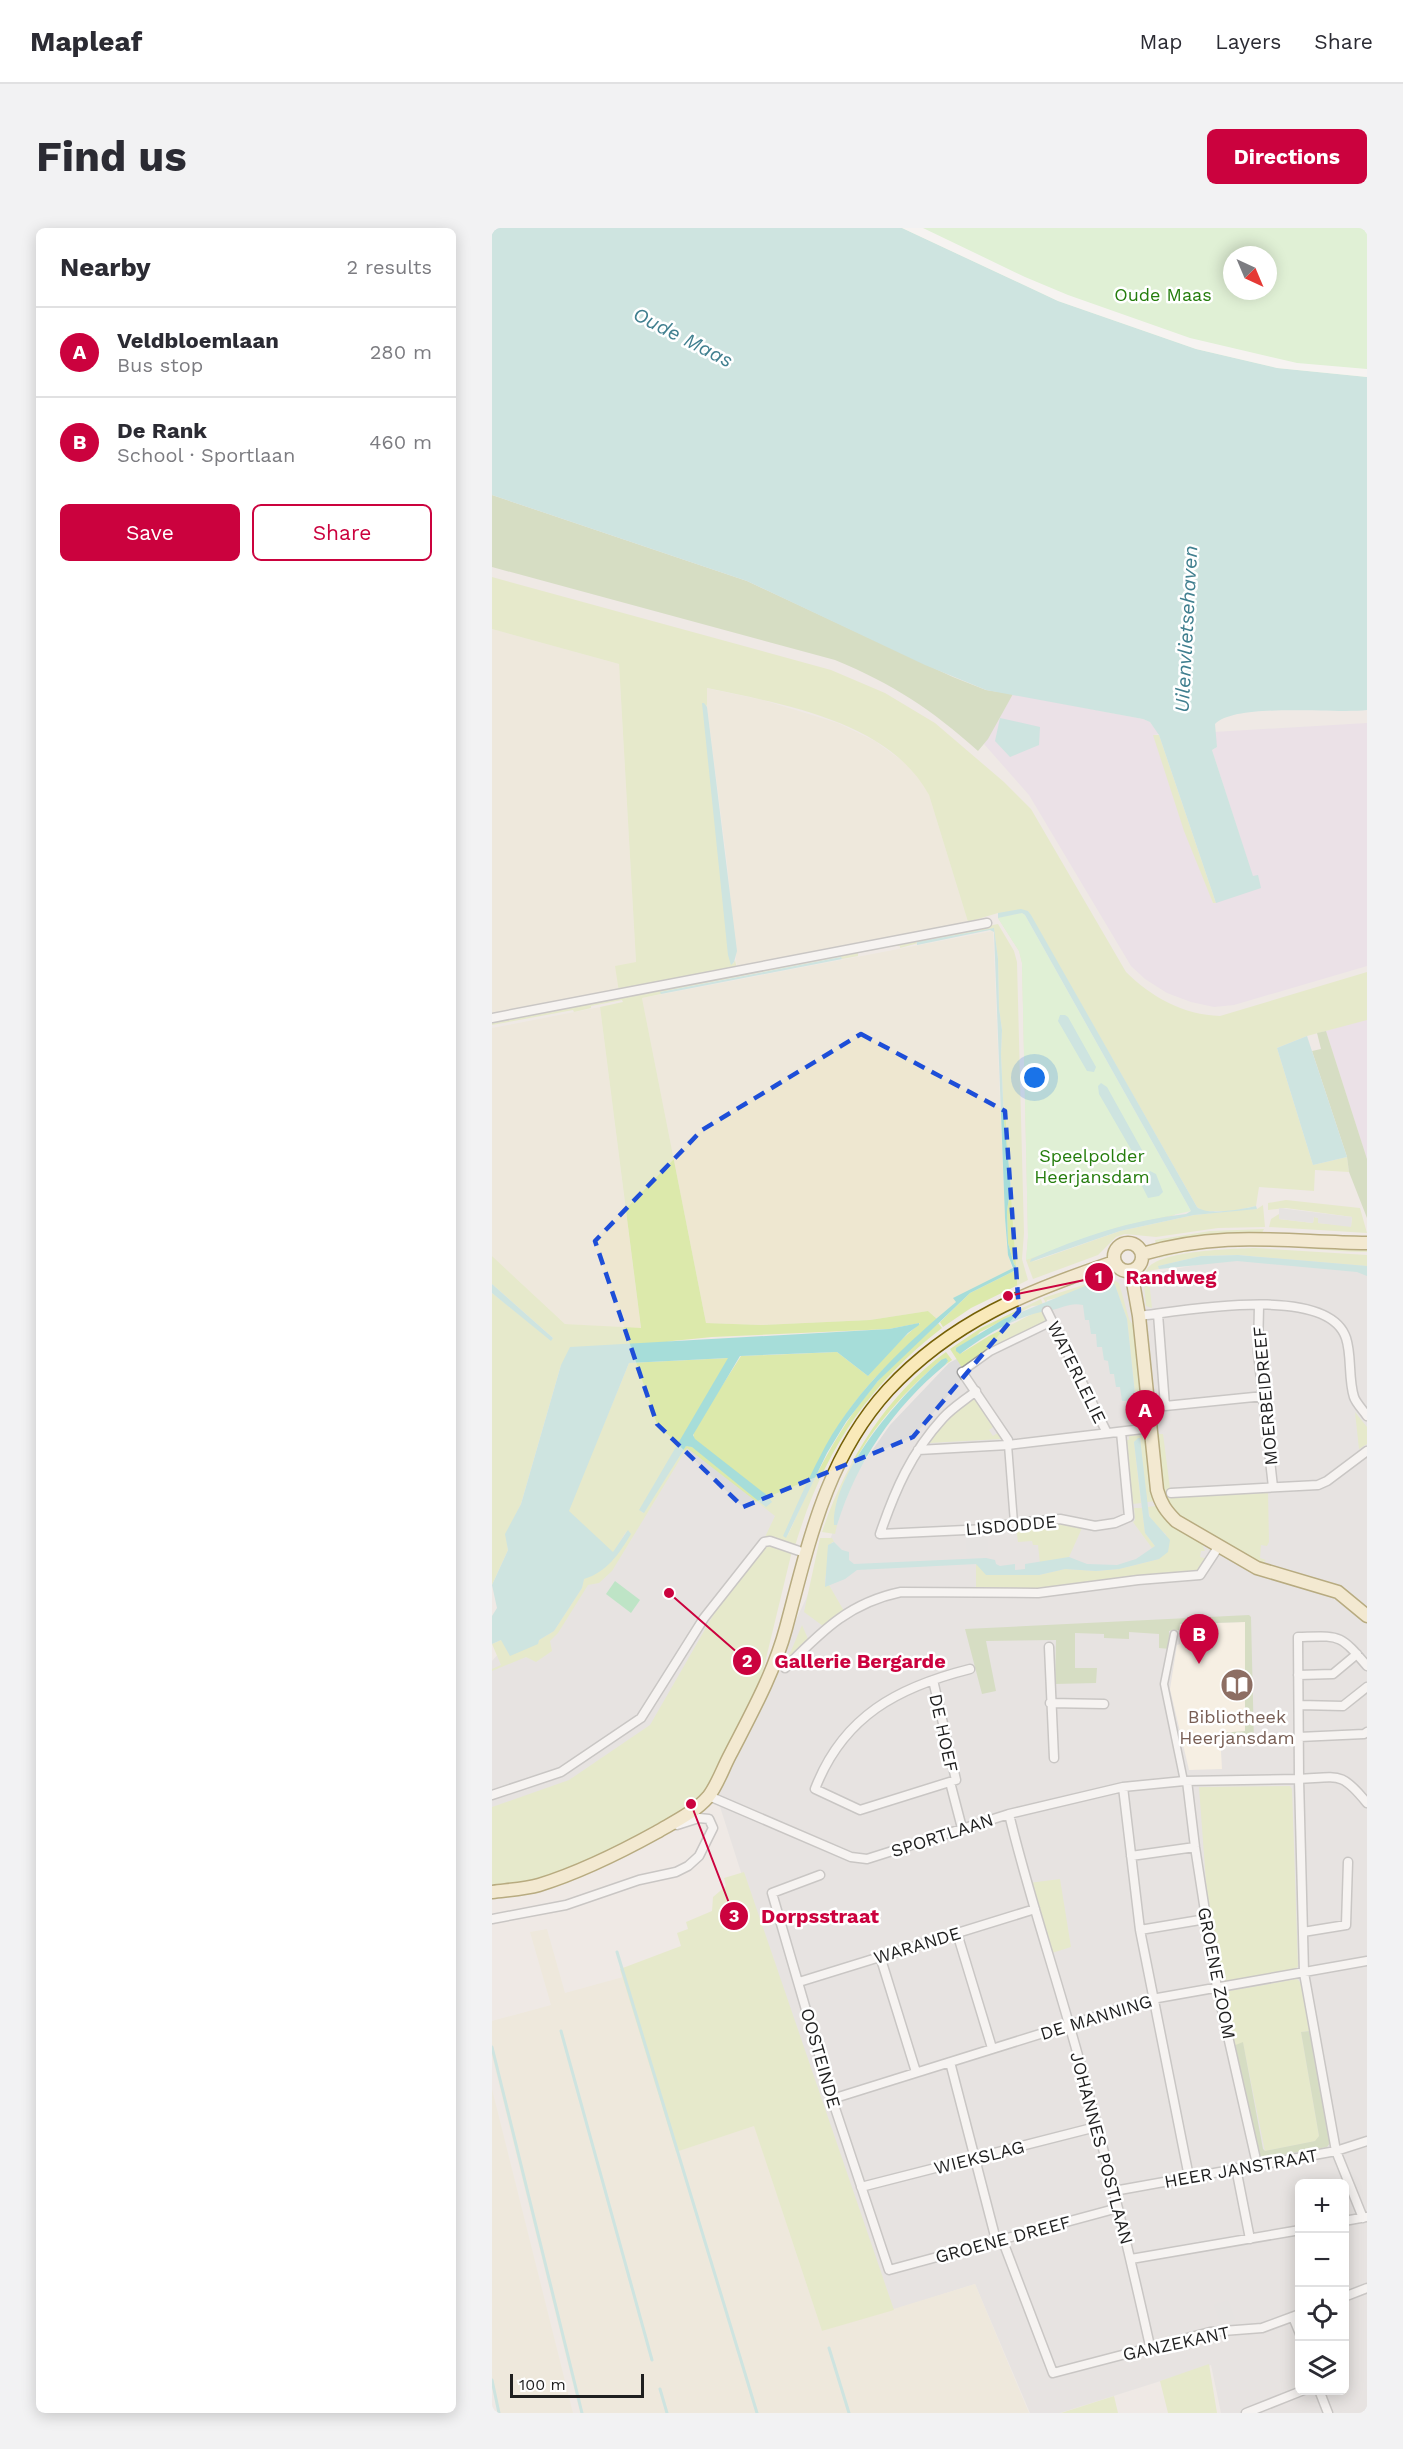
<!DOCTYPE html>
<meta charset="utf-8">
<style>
:root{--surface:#fff;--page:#f2f2f3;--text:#2b2b33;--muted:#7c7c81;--line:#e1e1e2;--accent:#cb023e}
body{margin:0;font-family:"Work Sans",sans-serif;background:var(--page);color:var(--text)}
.controls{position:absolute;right:18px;bottom:18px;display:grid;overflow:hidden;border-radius:9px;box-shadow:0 3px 15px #0003}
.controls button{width:54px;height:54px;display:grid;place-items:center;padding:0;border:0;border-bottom:2px solid var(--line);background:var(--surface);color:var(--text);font:30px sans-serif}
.compass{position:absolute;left:731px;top:18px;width:54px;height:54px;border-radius:50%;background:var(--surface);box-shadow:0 3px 15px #0003;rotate:136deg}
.scale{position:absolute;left:18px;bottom:15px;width:134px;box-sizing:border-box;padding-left:6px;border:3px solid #1f1f1f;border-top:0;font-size:16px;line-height:21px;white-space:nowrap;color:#1f1f1f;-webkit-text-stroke:4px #fff;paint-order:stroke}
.you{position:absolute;left:543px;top:850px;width:21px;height:21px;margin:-15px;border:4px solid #fff;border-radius:50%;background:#1a73e8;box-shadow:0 0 0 9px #1a73e833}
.badge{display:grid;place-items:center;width:39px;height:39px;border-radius:50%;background:var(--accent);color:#fff;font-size:20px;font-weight:700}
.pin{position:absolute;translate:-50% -50px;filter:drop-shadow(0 2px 3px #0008)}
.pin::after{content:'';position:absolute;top:32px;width:21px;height:18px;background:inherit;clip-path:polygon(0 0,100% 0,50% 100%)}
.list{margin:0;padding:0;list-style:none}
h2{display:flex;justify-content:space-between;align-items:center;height:78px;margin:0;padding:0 24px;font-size:26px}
h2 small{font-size:20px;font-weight:400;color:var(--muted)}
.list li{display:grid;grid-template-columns:39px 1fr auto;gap:18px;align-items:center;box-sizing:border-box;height:90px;padding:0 24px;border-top:2px solid var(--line)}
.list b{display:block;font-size:22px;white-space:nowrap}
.list p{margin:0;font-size:20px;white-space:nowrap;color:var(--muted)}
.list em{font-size:20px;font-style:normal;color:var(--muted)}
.actions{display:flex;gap:12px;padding:18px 24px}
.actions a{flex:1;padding:14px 0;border:2px solid var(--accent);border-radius:9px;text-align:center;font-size:21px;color:var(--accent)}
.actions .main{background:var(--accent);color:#fff}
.icon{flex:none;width:33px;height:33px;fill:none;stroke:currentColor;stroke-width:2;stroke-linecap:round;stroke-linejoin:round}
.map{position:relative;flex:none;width:875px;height:2185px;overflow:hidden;border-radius:9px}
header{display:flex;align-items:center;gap:36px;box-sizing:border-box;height:84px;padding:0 30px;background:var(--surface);border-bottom:2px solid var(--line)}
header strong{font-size:28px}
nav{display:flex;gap:33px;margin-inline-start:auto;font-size:21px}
.intro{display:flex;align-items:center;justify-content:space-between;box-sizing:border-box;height:144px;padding:0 36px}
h1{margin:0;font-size:42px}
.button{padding:15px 27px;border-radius:9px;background:var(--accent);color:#fff;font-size:21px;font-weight:700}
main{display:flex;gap:36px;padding:0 36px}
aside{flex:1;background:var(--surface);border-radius:9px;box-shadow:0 3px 15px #0003}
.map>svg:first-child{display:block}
</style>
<header>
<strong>Mapleaf</strong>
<nav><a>Map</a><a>Layers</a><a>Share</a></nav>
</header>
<div class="intro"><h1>Find us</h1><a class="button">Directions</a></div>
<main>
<aside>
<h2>Nearby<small>2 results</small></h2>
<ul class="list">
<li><span class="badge">A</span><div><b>Veldbloemlaan</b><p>Bus stop</p></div><em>280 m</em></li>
<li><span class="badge">B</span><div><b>De Rank</b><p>School · Sportlaan</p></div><em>460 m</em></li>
</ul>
<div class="actions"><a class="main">Save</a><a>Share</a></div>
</aside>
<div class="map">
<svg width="875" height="2185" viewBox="0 0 875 2185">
<rect width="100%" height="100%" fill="#efe9e5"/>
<path fill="#dddcdc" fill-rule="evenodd" d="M875,1028V2185H729L719,2137L568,2185H538L483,2056L401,2082L263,1688L222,1560L314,1371L365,1244L398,1197L457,1135L607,1055L747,1029ZM808,1956H852V2162H808Z
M197,1208L289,1279L277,1310L161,1505L73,1559L0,1583V1433Z"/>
<path fill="#e6d7e8" d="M521,466L651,491L658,494L667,506L662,507L721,675L761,649L720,522L725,519L722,504L875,495V738L742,777L722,779L699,774L675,765L653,751L639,738L537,567L492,516Z
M875,790V931L834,803Z"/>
<path fill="#fff5df" d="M753,1394V1504L728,1505L730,1541L697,1542L678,1461L685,1417L688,1416L687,1396Z"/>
<path fill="#eee7d0" d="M0,401L127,436L144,735L127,764L0,788Z
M214,460L271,472L346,495L383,513L416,537L429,551L437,567L476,694L245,741L235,635L215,479Z
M501,703L513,990L515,1020L520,1041L462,1070L464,1074L445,1091L436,1083L378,1092L269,1097L214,1095L150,770Z
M108,779L149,1101L73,1096L0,1028V800Z
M55,1701L73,1765L131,1749L184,1924L262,1897L330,2103L483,2056L537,2185H88L0,1828V1793L59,1777L38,1704Z
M0,1861L81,2185H7L0,2152Z"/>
<path fill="#dce9ab" d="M0,349L339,442L393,465L443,495L512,554L539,581L634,744C659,769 692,787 728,788L875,744V792L815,808L785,820L821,937L855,929L857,944L823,942L822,963L767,959L764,978L745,982L765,981L771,977L773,999L726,1000L664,1009L633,1006L624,1009L606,1027L541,1051L534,1032L536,1009L530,735L527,723L506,690L530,685L683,987L579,1015L540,1034L628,1003L702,987L741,983H711L705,979L536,683L506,685L476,694L437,567C397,493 290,476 215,460V479L214,476L241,736L243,732L245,741L127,764L123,738L144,734L127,436L0,401Z
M661,507H667L724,675H721L692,603Z
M506,696L522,723L525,734L532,1005L530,1031L536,1052L479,1080L451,1099L448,1094L478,1065L526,1041L522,1036L516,1015L515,983L519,956L512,894L509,826L510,802L507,780L506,731L502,701L441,711L408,720V718H402L366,725V728L350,731L348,729L169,764V766L150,770L214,1095L269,1097L378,1092L436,1083L445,1091C422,1114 396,1134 375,1159C335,1206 317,1253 295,1309C320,1254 345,1200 386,1153C404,1132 426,1115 446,1095L450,1100C374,1159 331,1225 303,1318L273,1309L283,1288L195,1220L120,1343L107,1355L96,1357L66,1405L58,1413L60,1423L44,1434L34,1429L0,1443V1441L9,1437L0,1416L9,1412L46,1416L47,1412L62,1403L90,1360L92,1350C116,1344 127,1324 135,1302L121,1325L76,1283L137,1135L237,1130L148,1282L151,1285L194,1218L200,1219L202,1211L201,1203L249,1128L345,1124L376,1148L397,1123L428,1095L397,1101L220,1109L180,1113L69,1137L29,1276L14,1306L16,1322L0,1357V1065L59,1112L61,1110L0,1056V1028L73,1096L149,1100L108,779L131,774L130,772L99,778V780L82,784L81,782L0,797V792Z
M794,972L868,980L875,1005L777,999L779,991L787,986V991L821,995L822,989L827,990L826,995L859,998L860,989L794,980L776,982V975Z
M772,1001L770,1005L727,1006L664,1016L663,1012L718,1003Z
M719,1015L875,1020V1024C838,1024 801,1018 764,1017C731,1017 699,1021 667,1030V1028L693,1020Z
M763,1020L875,1027V1038L746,1027L709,1028L667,1038V1041L656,1043L660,1080L654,1078C654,1068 649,1050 655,1041C668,1022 741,1021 763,1020Z
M616,1049L627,1055L637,1091L644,1102L649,1163L643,1164L635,1091L623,1057L555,1072L554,1075L551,1070Z
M549,1071L551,1077L540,1078L488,1104L468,1126L497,1108L546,1083L554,1082L551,1086L554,1095L471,1141L458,1121L489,1100Z
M454,1124L460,1132L453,1137L456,1133L449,1132C408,1168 367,1212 349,1265C345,1275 344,1286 342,1297H345L343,1306L330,1304C353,1235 394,1167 454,1124Z
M479,1169L485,1170L494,1184L492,1186L501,1199L497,1202L501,1208L507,1204L511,1208L509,1211L437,1215L435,1212L458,1191L456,1189Z
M863,1184L875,1199V1216L867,1221Z
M664,1206H671L679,1268L776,1263L777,1314L775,1318L769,1317L768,1330L774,1332L769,1336L688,1289C665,1269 667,1234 664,1206Z
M652,1207L653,1212H656L665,1273L655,1274L648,1210L642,1214L649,1275L641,1276L634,1212H637V1208Z
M663,1278L673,1292L710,1316L713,1323H709L708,1329L715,1331L703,1345L569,1360L484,1363V1336L511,1346L547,1347L573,1341L604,1343L627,1341L667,1331L674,1306C663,1299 657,1292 656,1279Z
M642,1280H650L653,1305L663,1318L660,1320L641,1294L643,1292Z
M568,1296L590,1300L577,1329L548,1335L546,1317H541L540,1313L526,1314L524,1300Z
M328,1310H340L342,1314H340L333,1351V1358L337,1357L352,1383L331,1398L312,1384Z
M277,1317L300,1323L271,1443L250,1496L216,1559L205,1572L192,1583L163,1600L82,1639L33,1656L0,1660V1579L77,1552L158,1497L238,1358L271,1319Z
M310,1397L316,1411L286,1441L299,1423Z
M798,1558L800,1561L806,1738L804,1741L734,1754L731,1751L715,1667L707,1559Z
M252,1644L402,2082L330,2103L262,1898L184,1924L128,1741L189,1718L185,1705L196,1701L194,1694L220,1683L221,1669L234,1658L232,1650Z
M568,1651L579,1719L560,1725L537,1655Z
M805,1751L809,1755L818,1803L809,1804L827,1908L824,1913L773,1923L751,1815L741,1818L729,1767L731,1764Z
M717,2136L725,2185H676L668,2153Z
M622,2168L626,2185H569Z"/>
<path fill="#b9ce9a" d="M0,267L255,353L461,449L494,462L521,466L496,511L486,523C439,481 401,456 343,432L0,339Z
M834,803L875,931V990L857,944L855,929L820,823L829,821L825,805Z
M757,1387L759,1389L762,1515L760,1518L737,1512L728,1513V1505L753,1503V1394L688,1396L687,1402L677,1403L678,1421L667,1420V1406L637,1404V1411L612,1410V1406L583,1405V1440H605L604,1455L563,1456L564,1412L494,1413L504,1463L490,1466L473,1401Z
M818,1803L839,1914L835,1919L767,1931L741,1818L751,1814L771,1921L773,1923L823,1913L827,1908L809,1804Z"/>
<path fill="#cef9c2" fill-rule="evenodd" d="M362,0H875V171L828,169ZM740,27H776V63H740Z
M530,685L533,687L699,983L626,999L534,1032L536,1009L530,735L527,723L506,690Z"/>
<path fill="#84dea0" d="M123,1353L148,1372L139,1385L114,1366Z"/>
<path fill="#dbdbdb" d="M787,980L860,989L859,999L826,995V990L822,989L821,995L787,991Z
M495,1305L496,1327L475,1328L474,1306Z
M736,2072L743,2092L729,2097L722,2077Z"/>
<path fill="#a6ddd9" d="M0,0H410L566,73L704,121L785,140L875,149V482C842,486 745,474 723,496L725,519L720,522L761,648L766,647L769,660L724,675L667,507L658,494L651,491L494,462L433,437L255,353L0,267Z
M210,475H212L215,479L245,723L242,734L239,737L236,727Z
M508,490L548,499L547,517L518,529L503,513Z
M529,681L536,683L539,687L705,979C715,988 751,981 764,978L765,981L702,987L628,1003L538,1034L539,1031C588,1009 640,992 694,986L699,983L533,687L530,685L506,690V685Z
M502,700L506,731L507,780L510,802L509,826L512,894L519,956L515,983L516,1015L522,1036L526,1041L478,1065L386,1153L354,1194L335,1225L294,1310L291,1308C305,1277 318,1246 334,1217C366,1160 415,1115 464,1074L461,1070L521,1040L516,1027L513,990L502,704L498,702L425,717V714Z
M349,729L350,731L169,766L168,764Z
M568,787H573L576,789L604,839L602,844L595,843L566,793Z
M815,808L855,929L821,937L785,820Z
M609,855L615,859L650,922V933L644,930L607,866L606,858Z
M658,943L664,946L671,964L667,968L656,970L648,954L650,949Z
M746,1027L875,1038V1048L865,1044L745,1033L667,1041L666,1038L709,1028Z
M608,1052L619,1053L623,1057L635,1091L646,1194L636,1191L635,1173H630L628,1159H624L622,1146H618L616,1133L612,1132L610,1119H605L604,1106H599L597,1092H593L591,1077C579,1074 570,1080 560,1082C528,1086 494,1106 468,1126L464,1123V1120L512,1091Z
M0,1056L61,1110L59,1113L0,1065Z
M427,1095V1097L416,1105L376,1148L345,1124L248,1128L201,1207L203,1211L276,1268L280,1274L274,1279L200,1219L194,1218L152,1285L147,1282L236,1130L137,1135L77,1283L121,1324L136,1302L139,1306C127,1326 115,1344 92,1351L90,1360L62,1403L47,1412L46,1416L18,1428L9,1412L0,1416V1388L5,1380L0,1357L16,1322L13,1306L29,1276L69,1137L78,1119L397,1101Z
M454,1130L456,1133L453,1137C401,1180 365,1233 345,1297H342C340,1243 411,1165 449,1132Z
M646,1210H648L657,1288L678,1312L676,1324L667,1331L627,1341L604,1343L573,1341L547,1347H494L484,1336L365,1342L353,1351L333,1359L336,1317L342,1314L350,1322L357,1324V1332L362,1336L494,1330L503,1332L504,1336L508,1338L523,1336V1342L533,1341V1336L577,1329L595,1336L625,1337L644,1331L663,1318L653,1305L642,1214Z"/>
<path fill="#fff" d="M410,0H431L533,49L576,67L698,110L805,135L875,141V149L785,140L704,121L566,73Z"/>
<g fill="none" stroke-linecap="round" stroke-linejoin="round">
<path stroke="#a6ddd9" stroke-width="3" d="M125,1724L265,2185
M69,1803L160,2132
M0,1819L90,2185
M337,2120L357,2185
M0,2152L7,2185
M168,2161L175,2185"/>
<defs>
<path id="pedestrian" d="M470,1144L498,1124L560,1094
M516,1217L522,1295
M682,1406L672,1456L692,1553"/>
<path id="minor" d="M0,790L495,695
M767,1077L766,1125L781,1259
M555,1083L615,1205
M666,1086L673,1178L772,1168
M647,1088C690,1083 836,1055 854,1110C860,1128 856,1150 862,1169C864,1175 871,1182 875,1188
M470,1144L516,1212V1217
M484,1163C473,1172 460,1180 451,1190C419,1225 403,1262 388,1306L495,1301L522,1295L568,1291L603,1298L623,1295L637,1289L629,1204
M426,1222L516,1217L659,1200
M679,1265L826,1257L835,1253L875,1223
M557,1419L562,1530
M875,1438C847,1405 848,1408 806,1409L807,1551C847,1549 849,1543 875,1575
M293,1440C329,1404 356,1375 409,1364L546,1365L646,1352L708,1347L727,1318
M806,1447L841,1446L865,1426
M441,1452L464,1552L368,1582L323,1561C351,1488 406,1459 478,1441
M558,1475L612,1476
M807,1477L851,1478L875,1459
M807,1509L872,1506L875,1504
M695,1553L703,1619L725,1760L765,1936
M458,1554L470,1600
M631,1559L648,1702L697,1949
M0,1567L69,1544L149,1490L212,1390L272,1314L278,1313L313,1325
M217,1568L359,1629L375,1631L517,1586L631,1559L692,1553L807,1551L812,1745L844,1923L871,1990
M517,1586C534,1657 557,1726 577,1796C608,1902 634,2010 658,2118
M639,1628L703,1619
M328,1647L280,1665L340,1871L397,2042L626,1980
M0,1691L74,1677L147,1652L184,1644L196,1638L207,1628L221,1600L217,1591L207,1590L185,1597
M648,1702L714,1691
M811,1704L854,1697L856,1634
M465,1705L500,1820
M388,1728L424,1844
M307,1754L543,1681
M458,1834L504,2012
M340,1871L660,1771L875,1733
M744,1940L758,2011
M369,1959L604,1899
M622,1963L844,1923L875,1913
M852,1993L875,1989
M510,2011L561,2145L718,2104L770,2100L808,2086
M639,2031L808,2002
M852,2069L875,2060
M801,2089L808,2106
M827,2162L836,2185
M754,2185L812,2162"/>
<path id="secondary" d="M622 1029a14 14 0 1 1 28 0a14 14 0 1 1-28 0Z
M650,1026C731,1002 793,1014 875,1015
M639,1043L647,1088L665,1262C669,1276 674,1283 684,1293L765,1340L846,1364L875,1388
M0,1664C15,1662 33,1661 47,1657C89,1644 127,1625 165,1604C182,1594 203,1584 216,1569C225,1558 231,1540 238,1527C259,1486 282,1445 294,1400C317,1314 334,1230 396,1162C460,1093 536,1063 622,1034"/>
</defs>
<use href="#pedestrian" stroke="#9c9c9c" stroke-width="9"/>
<use href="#minor" stroke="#9c9c9c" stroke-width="11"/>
<use href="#secondary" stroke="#756006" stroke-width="15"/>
<use href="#pedestrian" stroke="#fff" stroke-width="6"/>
<use href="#minor" stroke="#fff" stroke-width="8"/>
<use href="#secondary" stroke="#f9e9b9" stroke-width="12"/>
</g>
<path d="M0 0H875V2185H0ZM369,806L513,883L527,1083L421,1209L251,1279L165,1196L103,1013L210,902Z" fill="#efe9e5" fill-opacity=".55" fill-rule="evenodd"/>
<path fill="none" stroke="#1d4ed8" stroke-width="4.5" stroke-dasharray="12 8" stroke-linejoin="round" d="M369,806L513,883L527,1083L421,1209L251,1279L165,1196L103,1013L210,902Z"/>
<defs>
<symbol id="library-disc" viewBox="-11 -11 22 22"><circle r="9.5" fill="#8d6e63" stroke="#fff"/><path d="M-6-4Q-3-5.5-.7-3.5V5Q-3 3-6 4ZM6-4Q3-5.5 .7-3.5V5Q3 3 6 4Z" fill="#fff"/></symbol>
</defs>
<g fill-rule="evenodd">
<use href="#library-disc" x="726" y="1438" width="38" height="38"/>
</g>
<g text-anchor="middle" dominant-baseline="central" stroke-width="5" stroke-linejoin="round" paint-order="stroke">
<g font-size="18" fill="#257d0d" stroke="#fff">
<text x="671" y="66">Oude Maas</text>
<text x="600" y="927">Speelpolder<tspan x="600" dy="21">Heerjansdam</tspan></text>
</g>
<g font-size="18" fill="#1f1f1f" stroke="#fff">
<text transform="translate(585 1144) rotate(64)">WATERLELIE</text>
<text transform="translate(773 1168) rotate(-95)">MOERBEIDREEF</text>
<text transform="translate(519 1297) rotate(-5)">LISDODDE</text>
<text transform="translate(452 1505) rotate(78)">DE HOEF</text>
<text transform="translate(450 1607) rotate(-18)">SPORTLAAN</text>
<text transform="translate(425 1717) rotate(-17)">WARANDE</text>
<text transform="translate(725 1745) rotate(79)">GROENE ZOOM</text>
<text transform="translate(604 1789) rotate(-17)">DE MANNING</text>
<text transform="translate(329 1830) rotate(74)">OOSTEINDE</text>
<text transform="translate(610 1920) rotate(75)">JOHANNES POSTLAAN</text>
<text transform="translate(487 1929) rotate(-14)">WIEKSLAG</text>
<text transform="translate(749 1940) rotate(-10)">HEER JANSTRAAT</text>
<text transform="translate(511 2011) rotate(-15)">GROENE DREEF</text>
<text transform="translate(684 2115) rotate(-12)">GANZEKANT</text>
</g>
<g font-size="18" fill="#785e54" stroke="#fff">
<text x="745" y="1488">Bibliotheek<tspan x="745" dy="21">Heerjansdam</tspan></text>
</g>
<g font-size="20" font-style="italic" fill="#407f8f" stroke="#fff">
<text transform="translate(191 109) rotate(27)">Oude Maas</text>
<text transform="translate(694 401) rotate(-87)">Uilenvlietsehaven</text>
</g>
</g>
<path fill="none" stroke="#cb023e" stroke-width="2" d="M516 1068L607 1049M177 1365L255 1433M199 1576L242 1688"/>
<g fill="#cb023e" stroke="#fff" stroke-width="2">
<circle cx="516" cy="1068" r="6"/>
<circle cx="177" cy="1365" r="6"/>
<circle cx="199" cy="1576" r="6"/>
<circle cx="607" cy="1049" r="15"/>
<circle cx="255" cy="1433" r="15"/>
<circle cx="242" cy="1688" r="15"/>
</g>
<g font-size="18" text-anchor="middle" font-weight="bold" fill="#fff">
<text x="607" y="1055">1</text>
<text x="255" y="1439">2</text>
<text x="242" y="1694">3</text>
</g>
<g font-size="20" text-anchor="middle" font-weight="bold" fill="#cb023e" stroke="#fff" stroke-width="5" stroke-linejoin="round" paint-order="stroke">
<text x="679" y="1056">Randweg</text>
<text x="368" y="1440">Gallerie Bergarde</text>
<text x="328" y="1695">Dorpsstraat</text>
</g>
</svg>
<div class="controls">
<button>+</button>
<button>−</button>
<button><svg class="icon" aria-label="locate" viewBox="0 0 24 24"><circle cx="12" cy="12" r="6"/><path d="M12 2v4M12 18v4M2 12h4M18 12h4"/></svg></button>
<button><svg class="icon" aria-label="layers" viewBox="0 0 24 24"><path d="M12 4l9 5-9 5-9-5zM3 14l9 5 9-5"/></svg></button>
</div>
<svg class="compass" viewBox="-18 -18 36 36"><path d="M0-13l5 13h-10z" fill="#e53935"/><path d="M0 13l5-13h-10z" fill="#7c7c81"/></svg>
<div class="scale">100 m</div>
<div class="you"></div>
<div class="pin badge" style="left:653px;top:1212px">A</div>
<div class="pin badge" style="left:707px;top:1436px">B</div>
</div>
</main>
